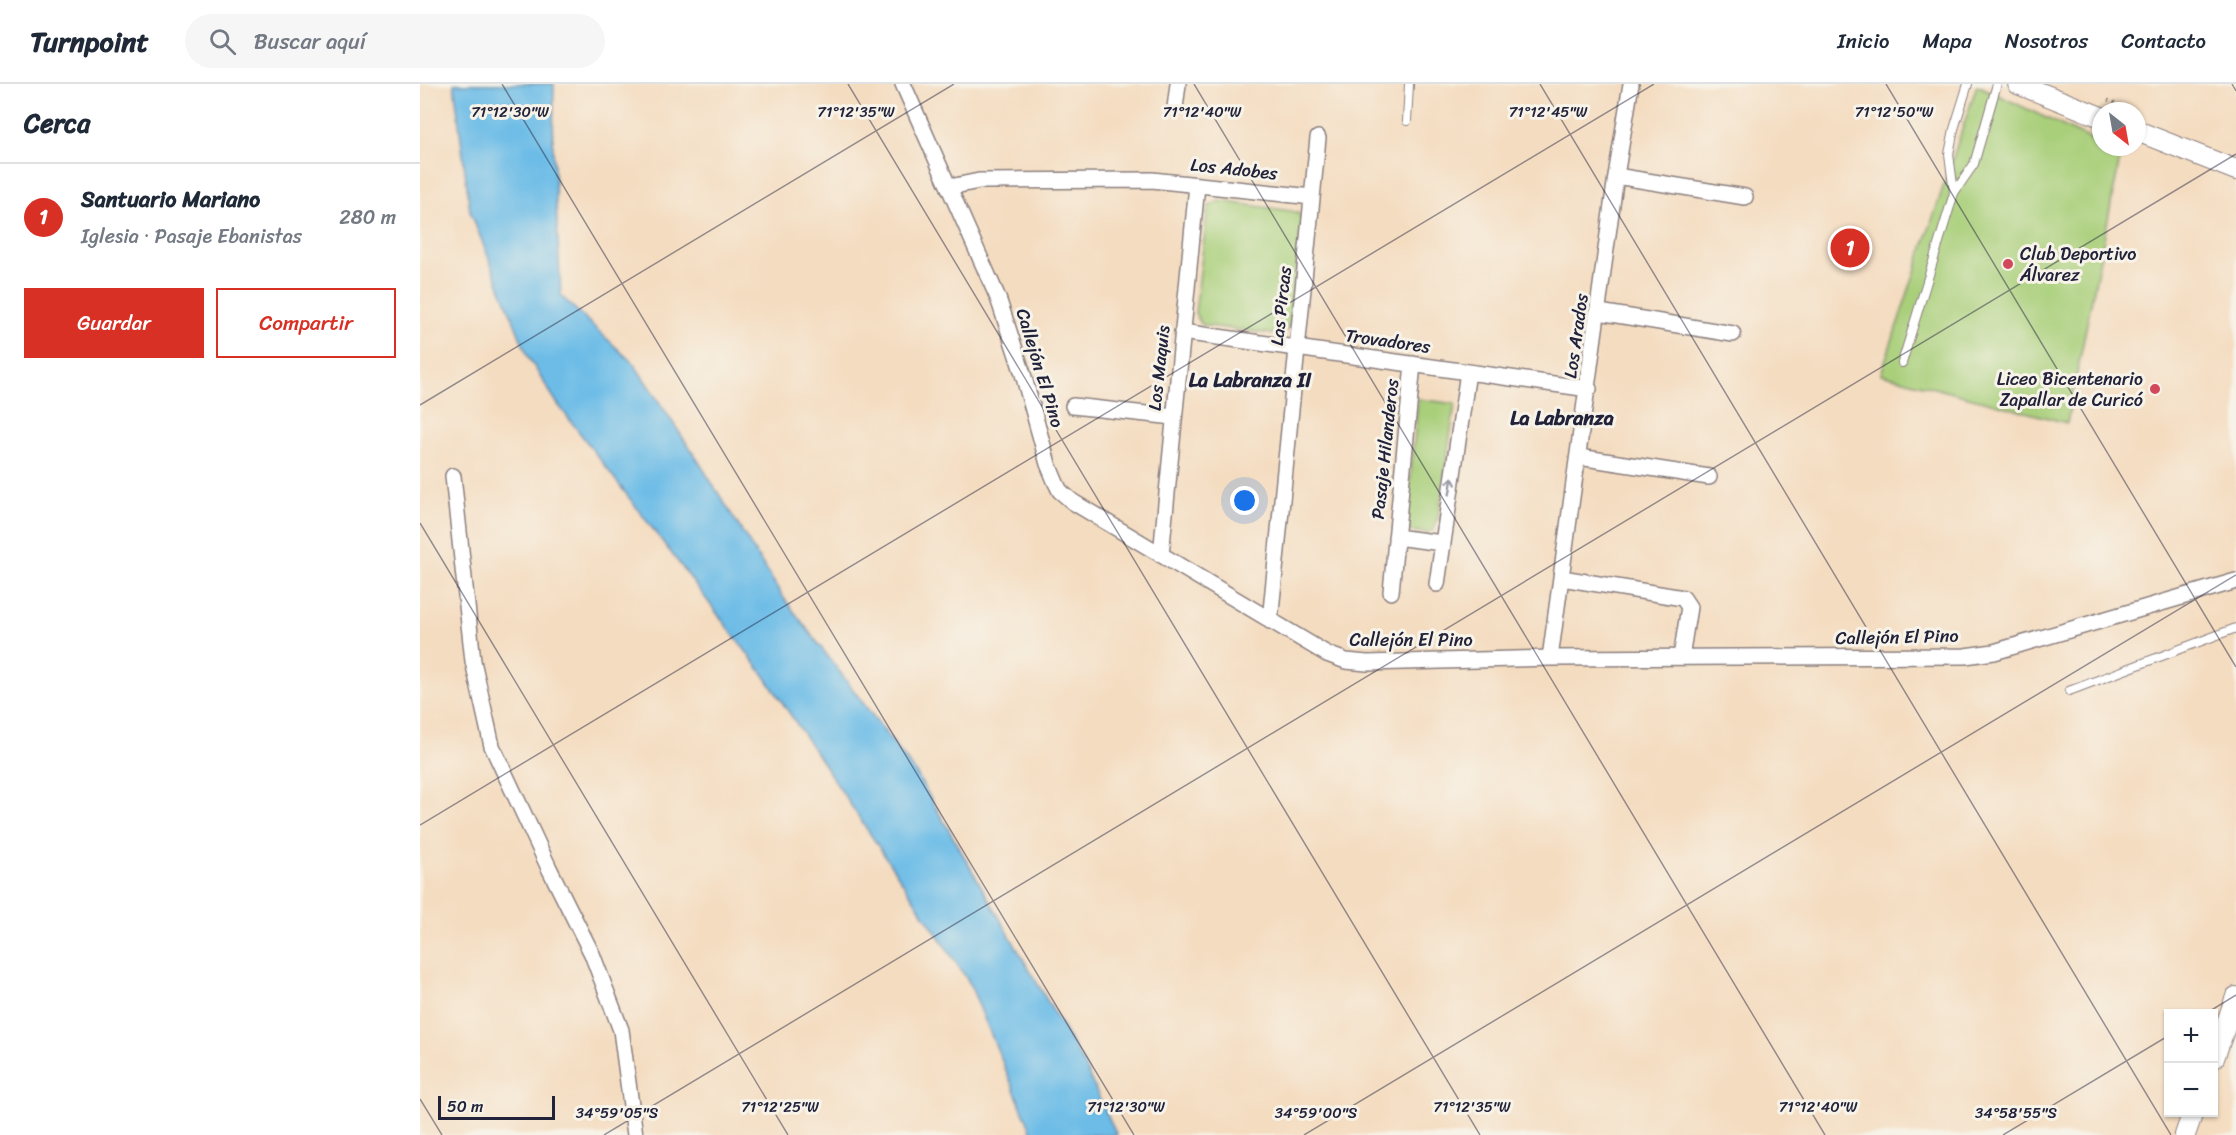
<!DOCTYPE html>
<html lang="es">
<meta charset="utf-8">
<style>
:root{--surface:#fff;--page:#f6f6f7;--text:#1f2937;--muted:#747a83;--line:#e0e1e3;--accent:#d93025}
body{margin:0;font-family:Sriracha,sans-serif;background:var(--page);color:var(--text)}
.controls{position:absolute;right:18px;bottom:18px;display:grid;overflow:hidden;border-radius:0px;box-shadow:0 2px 4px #0004}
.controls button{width:54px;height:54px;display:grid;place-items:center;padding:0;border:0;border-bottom:2px solid var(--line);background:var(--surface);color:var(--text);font:30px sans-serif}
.compass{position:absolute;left:1672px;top:18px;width:54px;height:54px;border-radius:50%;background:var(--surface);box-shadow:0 2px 4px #0004;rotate:149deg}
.scale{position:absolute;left:18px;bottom:15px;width:117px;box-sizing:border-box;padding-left:6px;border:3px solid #22223b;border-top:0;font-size:16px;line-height:21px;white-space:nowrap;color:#22223b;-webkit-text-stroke:4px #f7f3e8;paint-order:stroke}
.you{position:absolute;left:825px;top:417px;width:21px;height:21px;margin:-15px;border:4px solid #fff;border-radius:50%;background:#1a73e8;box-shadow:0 0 0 9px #1a73e833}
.badge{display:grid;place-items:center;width:39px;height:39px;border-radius:50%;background:var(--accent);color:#fff;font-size:20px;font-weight:700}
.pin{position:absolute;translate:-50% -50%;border:3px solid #fff;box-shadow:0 2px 6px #0006}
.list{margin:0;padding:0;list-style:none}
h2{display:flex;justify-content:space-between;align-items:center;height:78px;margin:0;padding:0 24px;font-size:26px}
h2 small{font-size:20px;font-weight:400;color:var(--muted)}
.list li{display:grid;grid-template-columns:39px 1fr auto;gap:18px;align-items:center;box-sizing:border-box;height:108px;padding:0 24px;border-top:2px solid var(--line)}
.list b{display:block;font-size:22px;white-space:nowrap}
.list p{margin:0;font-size:20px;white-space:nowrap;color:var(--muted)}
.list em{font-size:20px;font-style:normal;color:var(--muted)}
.actions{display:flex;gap:12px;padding:18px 24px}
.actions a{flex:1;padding:14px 0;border:2px solid var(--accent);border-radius:0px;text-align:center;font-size:21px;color:var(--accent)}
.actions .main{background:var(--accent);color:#fff}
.icon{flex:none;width:33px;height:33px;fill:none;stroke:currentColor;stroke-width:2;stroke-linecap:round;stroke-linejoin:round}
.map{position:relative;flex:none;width:1816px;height:1051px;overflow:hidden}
header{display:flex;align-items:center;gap:36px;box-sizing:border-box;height:84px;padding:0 30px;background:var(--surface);border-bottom:2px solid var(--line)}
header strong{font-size:28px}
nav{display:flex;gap:33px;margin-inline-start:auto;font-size:21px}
.search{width:420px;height:54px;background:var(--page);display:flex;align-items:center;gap:15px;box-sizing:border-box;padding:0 21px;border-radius:33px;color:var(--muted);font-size:22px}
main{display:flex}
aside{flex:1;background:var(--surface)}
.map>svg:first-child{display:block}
</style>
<header>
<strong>Turnpoint</strong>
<div class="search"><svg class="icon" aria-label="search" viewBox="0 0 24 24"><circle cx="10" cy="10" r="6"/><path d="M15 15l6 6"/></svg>Buscar aquí</div>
<nav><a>Inicio</a><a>Mapa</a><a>Nosotros</a><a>Contacto</a></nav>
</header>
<main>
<aside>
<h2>Cerca<small></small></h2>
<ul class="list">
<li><span class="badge">1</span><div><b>Santuario Mariano</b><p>Iglesia · Pasaje Ebanistas</p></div><em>280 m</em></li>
</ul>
<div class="actions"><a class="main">Guardar</a><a>Compartir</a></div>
</aside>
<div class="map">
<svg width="1816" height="1051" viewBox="0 0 1816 1051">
<rect width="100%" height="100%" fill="#f7f3e8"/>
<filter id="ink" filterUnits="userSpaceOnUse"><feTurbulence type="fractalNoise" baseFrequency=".0167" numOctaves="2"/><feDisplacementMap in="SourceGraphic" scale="12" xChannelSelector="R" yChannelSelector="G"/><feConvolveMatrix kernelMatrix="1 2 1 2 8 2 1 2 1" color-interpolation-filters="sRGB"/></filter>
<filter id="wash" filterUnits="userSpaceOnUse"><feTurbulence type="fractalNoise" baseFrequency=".008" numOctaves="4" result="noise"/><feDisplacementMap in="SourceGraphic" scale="24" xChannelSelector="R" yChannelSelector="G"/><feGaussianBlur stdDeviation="1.35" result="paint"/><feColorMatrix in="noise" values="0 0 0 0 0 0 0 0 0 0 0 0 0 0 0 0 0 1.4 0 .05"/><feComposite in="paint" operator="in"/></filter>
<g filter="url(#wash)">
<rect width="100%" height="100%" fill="#f4dcc0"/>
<path fill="#a9cf7a" stroke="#66785a" stroke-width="1.5" d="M1557,1L1681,60V63H1687L1701,70L1647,339L1461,290Z
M799,117L871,127L878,129L882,137L870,238L866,247L860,251L782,241L775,229L788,123Z
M998,315L1035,320L1018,434L1014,445L1008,449L990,447L986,443Z"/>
<path fill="#6cbce7" stroke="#476f91" stroke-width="1.5" d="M34,0H134L133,63L141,212L214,280L277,375L363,513L496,689L662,977L697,1051H613L549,898L344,591L137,319L108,273L50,127Z"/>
</g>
<g filter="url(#ink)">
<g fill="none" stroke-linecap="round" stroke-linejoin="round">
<defs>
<path id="service" d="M987,37L989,0
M1534,109L1529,70L1534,45L1548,0
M1482,279L1534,109L1554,80L1577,0
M1649,607L1816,544"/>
<path id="minor" d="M483,0L578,214L603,290L628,380L636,399L640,407L653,418L907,570L926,577L947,579L1130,574L1545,572L1574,568L1816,497
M755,24L758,0
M1196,92L1325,113
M530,103L559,97L732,96L892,113
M1179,228L1313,250
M762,248L1169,305
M653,322L754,333
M1159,373L1289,393
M33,392L53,577L72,662L129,784L172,870L201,946L215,1051
M976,453L1022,459
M741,471L777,101
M1142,494L1263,514L1269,523L1261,573
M1017,500L1048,288
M971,508L993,280
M850,537L898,54
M1130,574L1196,92L1211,0"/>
<path id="tertiary" d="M1598,0L1681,33
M1717,47L1816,86
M1794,974L1816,913
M1765,1051L1773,1028"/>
</defs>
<use href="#service" stroke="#8b7f7e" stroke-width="10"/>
<use href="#minor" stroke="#8b7f7e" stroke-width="18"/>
<use href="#tertiary" stroke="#8b7f7e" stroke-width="22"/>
<path stroke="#8b7f7e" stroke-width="3" stroke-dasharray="1.5 4.5" stroke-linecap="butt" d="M1688,16L1715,27"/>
<use href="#service" stroke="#fff" stroke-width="8"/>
<use href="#minor" stroke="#fff" stroke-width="15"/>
<use href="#tertiary" stroke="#fff" stroke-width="20"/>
</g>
<defs><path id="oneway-shaft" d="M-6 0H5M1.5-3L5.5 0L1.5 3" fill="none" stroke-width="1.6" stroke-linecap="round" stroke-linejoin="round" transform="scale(1.5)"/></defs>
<use stroke="#9c9ca7" href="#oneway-shaft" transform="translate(1031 402) rotate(-81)"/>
</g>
<path fill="none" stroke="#22223b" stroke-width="1.5" stroke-opacity="0.45" d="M82,0L714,1051M428,0L1060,1051M774,0L1405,1051M1120,0L1751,1051M1466,0L1816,583M1812,0L1816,7M0,321L534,0M0,439L368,1051M0,741L1234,0M1785,930L1816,911M0,1015L22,1051M184,1051L1816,70M884,1051L1816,491M1583,1051L1748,952"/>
<g fill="#d1495b" stroke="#f7f3e8" stroke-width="2">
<circle cx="1588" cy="180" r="6"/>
<circle cx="1735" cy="305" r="6"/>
</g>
<g text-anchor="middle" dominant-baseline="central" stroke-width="6" stroke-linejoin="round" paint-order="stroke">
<g font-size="18" fill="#22223b" stroke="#f7f3e8">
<text transform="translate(814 85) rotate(6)">Los Adobes</text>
<text transform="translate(861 222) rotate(-84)">Las Pircas</text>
<text transform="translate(1156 252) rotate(-82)">Los Arados</text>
<text transform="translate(968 257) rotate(8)">Trovadores</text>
<text transform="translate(620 284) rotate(73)">Callejón El Pino</text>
<text transform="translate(739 284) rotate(-84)">Los Maquis</text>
<text transform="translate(965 365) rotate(-84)">Pasaje Hilanderos</text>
<text transform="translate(1477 553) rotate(-1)">Callejón El Pino</text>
<text x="991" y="556">Callejón El Pino</text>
</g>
<g font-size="18" fill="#22223b" stroke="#f7f3e8" text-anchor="start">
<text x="1600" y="170">Club Deportivo<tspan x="1600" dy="21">Álvarez</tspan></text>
<text x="1723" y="295" text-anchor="end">Liceo Bicentenario<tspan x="1723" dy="21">Zapallar de Curicó</tspan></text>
</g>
<g font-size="20" font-weight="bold" fill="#22223b" stroke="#f7f3e8">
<text x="830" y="296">La Labranza II</text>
<text x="1142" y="334">La Labranza</text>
</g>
</g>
<g font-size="15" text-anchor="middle" fill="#22223b" stroke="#f7f3e8" stroke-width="6" stroke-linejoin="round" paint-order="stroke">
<text x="90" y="33">71°12'30"W</text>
<text x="436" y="33">71°12'35"W</text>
<text x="782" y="33">71°12'40"W</text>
<text x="1128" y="33">71°12'45"W</text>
<text x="1474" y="33">71°12'50"W</text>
<text x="360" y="1028">71°12'25"W</text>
<text x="706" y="1028">71°12'30"W</text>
<text x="1052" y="1028">71°12'35"W</text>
<text x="1398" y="1028">71°12'40"W</text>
<text x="197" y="1034">34°59'05"S</text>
<text x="896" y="1034">34°59'00"S</text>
<text x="1596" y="1034">34°58'55"S</text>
</g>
</svg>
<div class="controls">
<button>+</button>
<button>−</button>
</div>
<svg class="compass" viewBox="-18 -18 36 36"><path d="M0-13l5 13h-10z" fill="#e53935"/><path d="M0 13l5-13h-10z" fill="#747a83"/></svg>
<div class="scale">50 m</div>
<div class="you"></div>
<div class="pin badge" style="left:1430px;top:164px">1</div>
</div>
</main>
